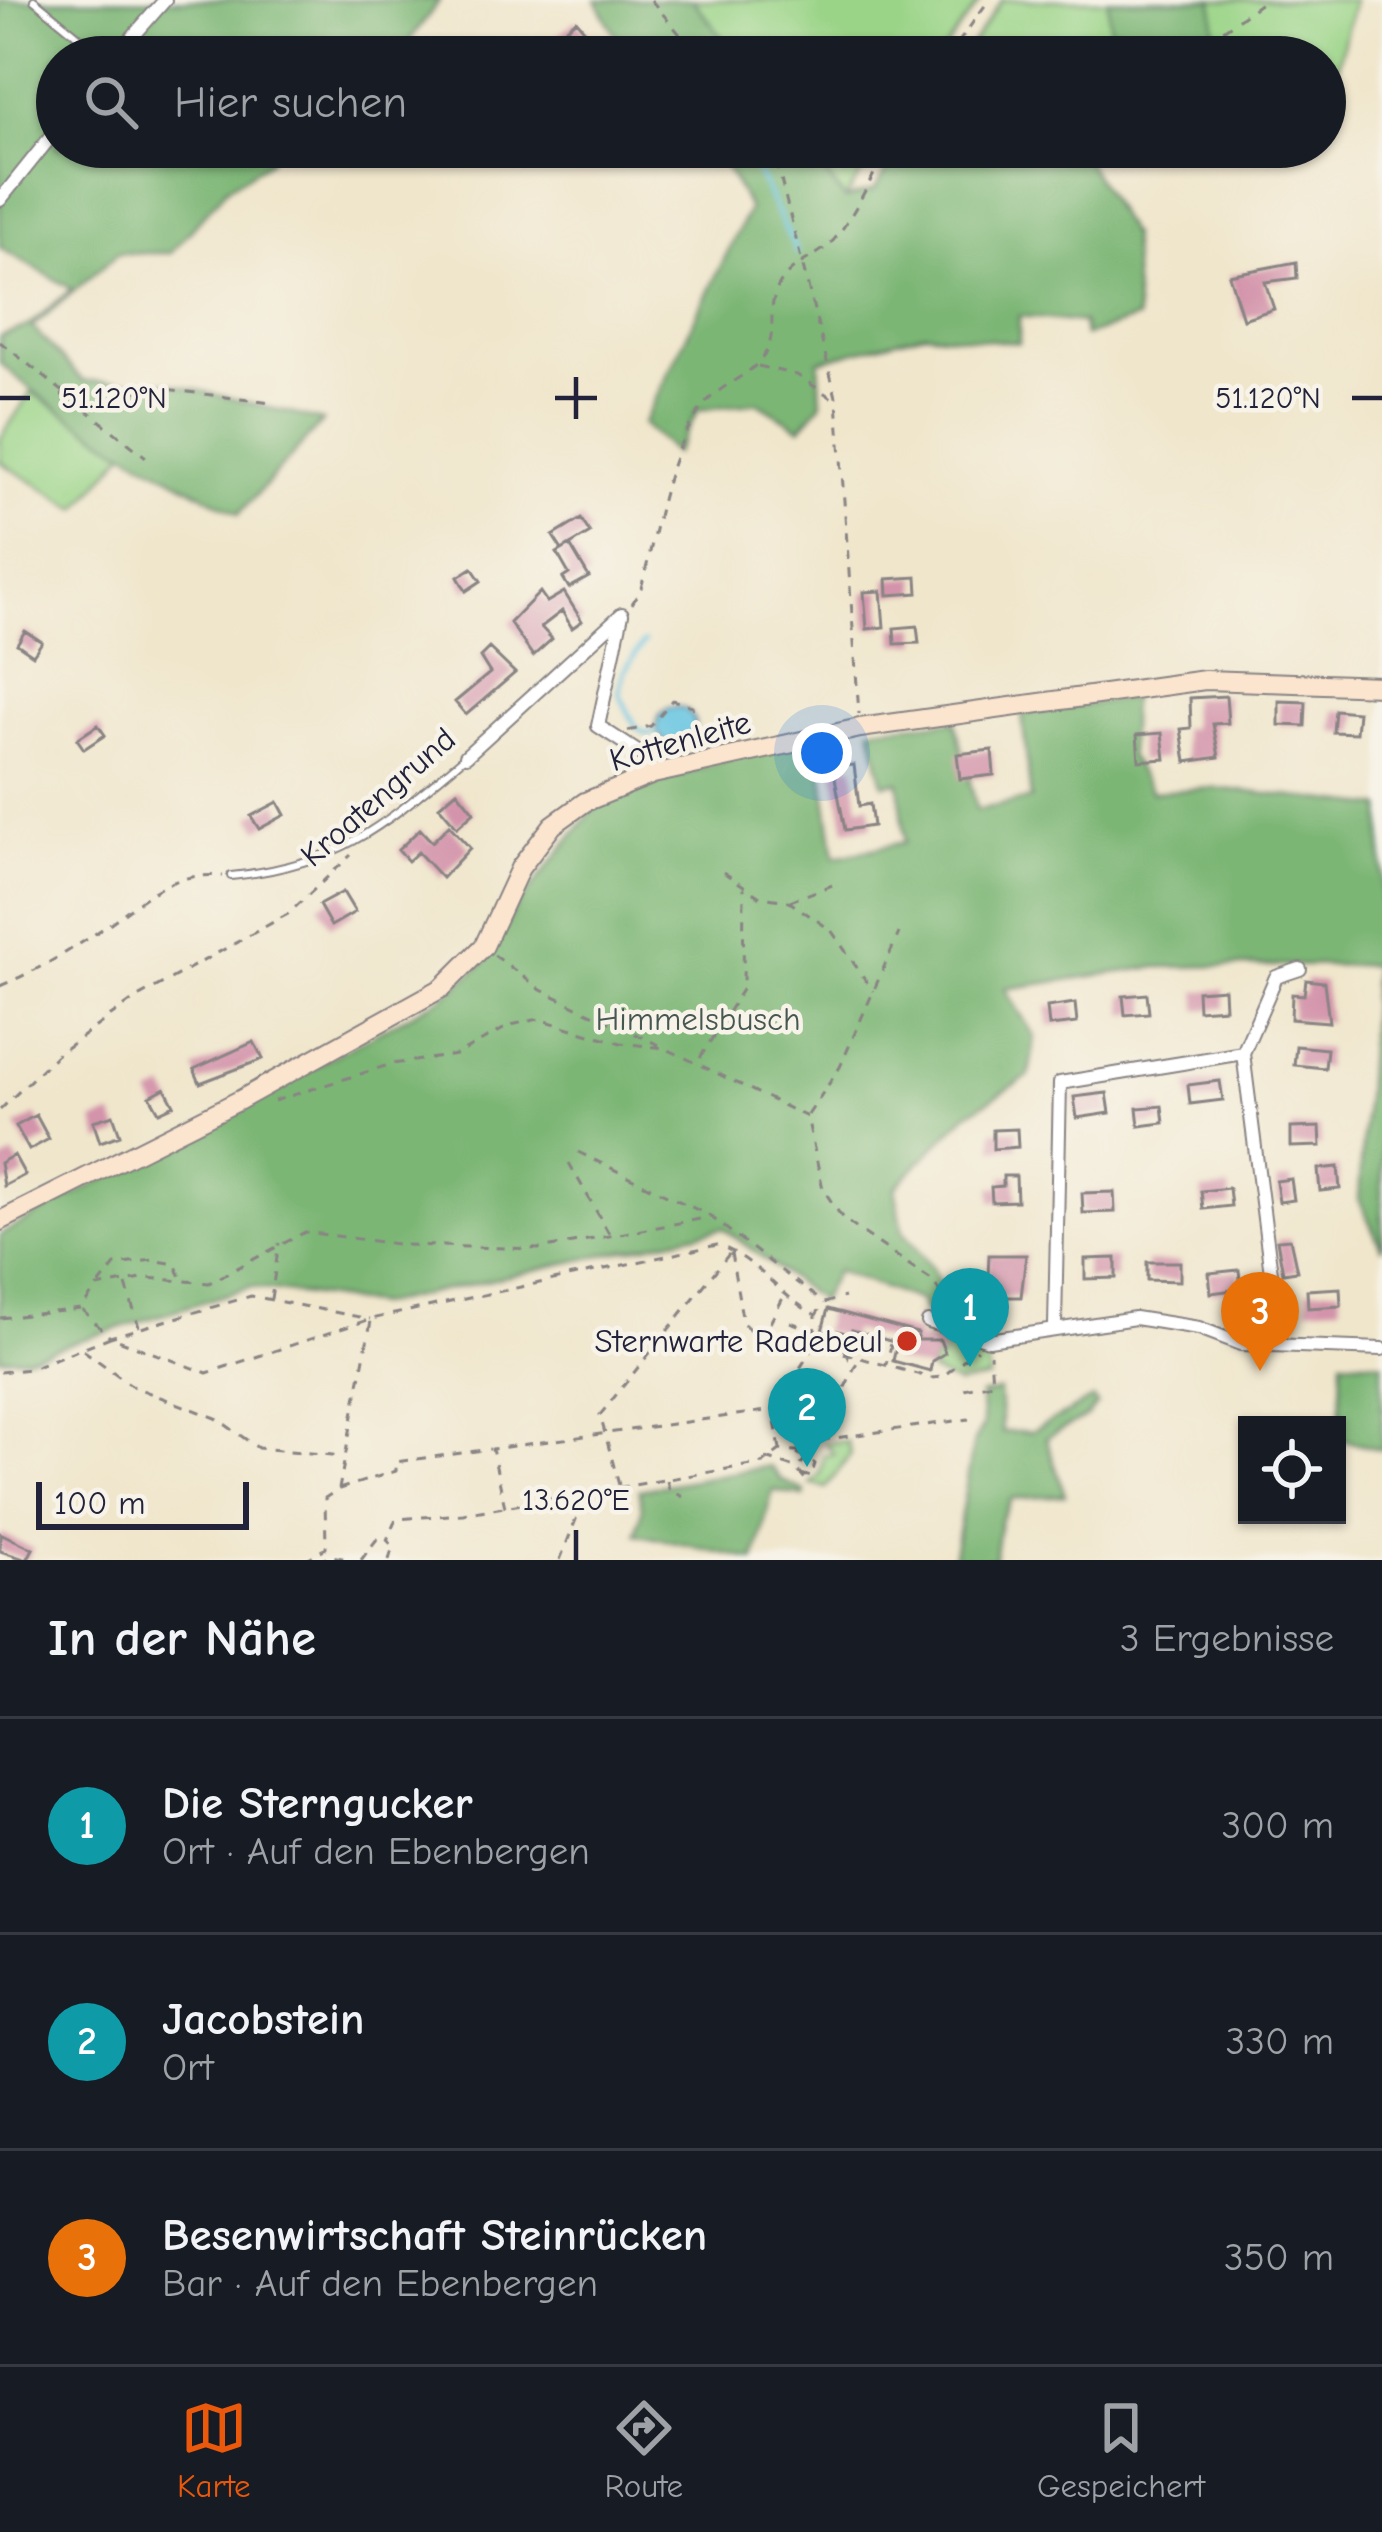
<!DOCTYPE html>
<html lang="de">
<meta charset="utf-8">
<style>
:root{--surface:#171b24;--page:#242831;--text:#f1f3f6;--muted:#9ea1a6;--line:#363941;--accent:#ea580c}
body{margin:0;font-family:"Comic Neue",sans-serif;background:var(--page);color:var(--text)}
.controls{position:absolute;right:36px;bottom:36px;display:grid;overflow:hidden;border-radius:0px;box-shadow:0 3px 9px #0004}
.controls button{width:108px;height:108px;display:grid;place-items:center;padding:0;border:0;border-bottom:3px solid var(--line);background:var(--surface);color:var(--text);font:60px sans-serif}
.scale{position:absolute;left:36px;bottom:30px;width:213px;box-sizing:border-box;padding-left:12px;border:6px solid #22223b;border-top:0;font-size:33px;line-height:42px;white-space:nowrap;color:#22223b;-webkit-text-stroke:9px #f7f3e8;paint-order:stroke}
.you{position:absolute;left:822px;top:753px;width:42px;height:42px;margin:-30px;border:9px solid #fff;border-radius:50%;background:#1a73e8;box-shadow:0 0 0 18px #1a73e833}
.badge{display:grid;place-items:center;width:78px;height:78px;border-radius:50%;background:var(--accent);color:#fff;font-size:39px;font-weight:700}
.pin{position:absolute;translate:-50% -99px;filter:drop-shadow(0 3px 6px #0008)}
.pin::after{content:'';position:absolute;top:63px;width:42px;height:36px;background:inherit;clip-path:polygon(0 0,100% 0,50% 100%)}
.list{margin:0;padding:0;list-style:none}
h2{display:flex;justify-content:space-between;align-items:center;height:156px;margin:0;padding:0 48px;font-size:51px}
h2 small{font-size:39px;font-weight:400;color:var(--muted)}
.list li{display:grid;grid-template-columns:78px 1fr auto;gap:36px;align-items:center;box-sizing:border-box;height:216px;padding:0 48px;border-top:3px solid var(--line)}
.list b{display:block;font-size:45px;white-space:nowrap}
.list p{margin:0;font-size:39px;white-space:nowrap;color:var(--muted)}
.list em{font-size:39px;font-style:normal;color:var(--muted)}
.icon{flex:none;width:66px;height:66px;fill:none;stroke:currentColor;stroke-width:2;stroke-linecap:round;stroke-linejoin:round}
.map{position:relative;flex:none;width:1382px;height:1560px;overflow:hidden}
.search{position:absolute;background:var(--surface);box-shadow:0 3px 9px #0004;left:36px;right:36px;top:36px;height:132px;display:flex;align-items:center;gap:30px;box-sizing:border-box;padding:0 42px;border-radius:66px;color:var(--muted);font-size:45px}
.sheet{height:804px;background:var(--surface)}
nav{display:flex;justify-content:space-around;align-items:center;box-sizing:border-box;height:168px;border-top:3px solid var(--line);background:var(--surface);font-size:33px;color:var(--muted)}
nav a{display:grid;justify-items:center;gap:6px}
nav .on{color:var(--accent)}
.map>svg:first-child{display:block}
</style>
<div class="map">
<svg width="1382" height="1560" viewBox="0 0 1382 1560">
<rect width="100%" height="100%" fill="#f7f3e8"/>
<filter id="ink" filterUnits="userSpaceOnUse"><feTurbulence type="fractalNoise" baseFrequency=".00833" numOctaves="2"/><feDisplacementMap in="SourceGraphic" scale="24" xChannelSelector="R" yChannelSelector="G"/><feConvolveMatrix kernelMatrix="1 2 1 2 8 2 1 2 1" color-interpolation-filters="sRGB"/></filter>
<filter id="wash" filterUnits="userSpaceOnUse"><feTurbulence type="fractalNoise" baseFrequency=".004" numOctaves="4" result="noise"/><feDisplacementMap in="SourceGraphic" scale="48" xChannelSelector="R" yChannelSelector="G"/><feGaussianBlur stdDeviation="2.7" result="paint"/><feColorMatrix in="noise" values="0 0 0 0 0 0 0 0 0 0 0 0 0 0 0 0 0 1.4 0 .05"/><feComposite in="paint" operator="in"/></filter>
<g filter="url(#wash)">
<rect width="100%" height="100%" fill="#f0e6cc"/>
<path fill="#9ad487" stroke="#5e7b61" stroke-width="3" d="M693,0H981L939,57H737Z
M1002,0H1354L1330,99L1325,100V57H963Z
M805,147H879L845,199Z
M31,392L125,452L78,509L0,462V439Z
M945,1333L986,1345L989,1378L958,1385L930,1371L933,1360L942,1359Z
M847,1441L851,1454L826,1488L810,1484L820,1475L824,1455L834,1454L825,1443Z"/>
<path fill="#7bb674" stroke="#4e6c58" stroke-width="3" d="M0,0H440L397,57H57V147H277L268,162L227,188L171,253H118L32,327L83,381L165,382L323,421L239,514C156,469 71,427 0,363V336L28,326L72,289L0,248Z
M596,0H693L737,57H627Z
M1108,0H1213L1215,31L1110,29Z
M715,147H805L845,199L874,190L903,147H1078L1130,235L1137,319L1085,336L1083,323L1019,316V343L924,333L819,361L821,404L800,428L757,402L698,410L675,453L643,424L749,209Z
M1131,698L1129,756L1152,792L1215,788L1382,807V1249L1359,1199L1373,965L1155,967L1005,989L1035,1037L1029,1076L967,1114L895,1188L903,1232L933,1270L957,1325L925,1311L919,1301L836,1271L820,1301L723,1228L378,1305L250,1287L27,1357L0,1358V1235L441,998L484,963L517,906L600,801L755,750L818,742L835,857L905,842L899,782L883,784L871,728L955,721L977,810L1031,799L1022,714Z
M1342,1360L1382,1362V1450L1340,1439Z
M999,1391L1002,1432H1031L1093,1399L1097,1404L1087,1416L1046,1438L1065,1495L1012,1499L1000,1521L994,1560H953L974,1441L983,1426L980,1395Z
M770,1466L781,1480L805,1491L804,1496L773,1490L755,1560L636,1534L642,1509L639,1490Z"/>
<path fill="#63c4e2" stroke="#42738e" stroke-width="3" d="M657 726a19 19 0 1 1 38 0a19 19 0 1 1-38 0Z"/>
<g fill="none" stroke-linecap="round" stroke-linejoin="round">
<path stroke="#63c4e2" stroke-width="4.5" d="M745,147L797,253
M644,642L625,670L619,693L636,727L646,734L657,732"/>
</g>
<g id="blocks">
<path fill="#d393aa" d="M576,20L587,33L568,49L557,36Z
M1296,262L1297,278L1265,282L1274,309L1243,319L1229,275Z
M581,519L590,533L562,550L553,536Z
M570,545L589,577L569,588L563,578L569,574L557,553Z
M472,568L481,581L466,591L458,577Z
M917,577L918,593L888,595L887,579Z
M881,591L884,627L867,629L864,592Z
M540,592L547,602L564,592L582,621L572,628L562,611L541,627L552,639L533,656L510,623Z
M917,626L919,643L895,644L894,628Z
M25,631L42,642L33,655L17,644Z
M489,648L515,673L466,715L455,702L490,673L480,657Z
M1226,696L1228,723L1213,724L1219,757L1186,762L1181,729L1191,728L1190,698Z
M1279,701L1306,702L1305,726L1279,725Z
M1335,710L1358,712L1356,733L1333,732Z
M98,725L105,735L84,749L77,739Z
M1162,733L1165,759L1139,761L1137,735Z
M992,750L994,775L960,779L957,754Z
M854,765L859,806L870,804L873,826L845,830L833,767Z
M457,791L474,812L457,827L439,806Z
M278,802L285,815L259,829L251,816Z
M449,825L470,848L442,878L418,852L408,861L398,850L420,829L432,842Z
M343,892L355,912L331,926L319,905Z
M1306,980L1324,982L1329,1022L1291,1019L1292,994L1304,995Z
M1224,989L1225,1008L1198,1010L1197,991Z
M1147,994L1149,1013L1125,1015L1123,996Z
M1075,1003L1077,1023L1049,1026L1047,1007Z
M254,1042L263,1059L200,1083L194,1069Z
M1296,1046L1327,1049L1325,1068L1294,1065Z
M1220,1081L1223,1100L1190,1104L1188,1085Z
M165,1088L174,1105L159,1112L150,1096Z
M1107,1093L1110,1113L1077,1118L1074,1097Z
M1162,1106L1164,1123L1139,1126L1137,1108Z
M36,1115L49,1139L29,1150L16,1126Z
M113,1115L120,1135L100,1142L93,1121Z
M1320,1127L1321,1146L1291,1147V1128Z
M1017,1129L1018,1147L993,1149V1130Z
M14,1155L25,1175L4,1186L0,1163Z
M1338,1167L1340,1189L1320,1191L1318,1169Z
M1003,1176H1016L1017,1201L992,1202L991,1187L1003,1186Z
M1291,1179L1294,1200L1279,1202L1276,1181Z
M1229,1188L1231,1206L1203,1209L1201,1191Z
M1114,1192L1115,1212L1083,1213L1082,1193Z
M1290,1239L1297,1271L1283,1273L1277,1240Z
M989,1255H1026L1021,1297H987Z
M1116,1258V1278L1085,1279V1259Z
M1147,1262H1180V1281L1147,1280Z
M1239,1270L1241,1289L1211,1293L1209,1273Z
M1340,1288L1341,1306L1308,1308L1307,1290Z
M828,1309L918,1333L917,1340H940L945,1353L932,1361L930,1371L893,1361L897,1343L852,1330L848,1356L838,1335L822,1331Z
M0,1533L33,1549L27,1560L0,1551Z"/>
</g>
</g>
<g filter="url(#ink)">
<use href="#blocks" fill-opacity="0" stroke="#898484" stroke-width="3"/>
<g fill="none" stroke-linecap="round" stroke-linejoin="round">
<defs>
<path id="lane" d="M34,0L104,57
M231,876C342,865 385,824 466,756"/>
<path id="street" d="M115,57L165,0
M0,200L57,129
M466,756L622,614L598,726L644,756L653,774
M928,1322L989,1340L1135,1318L1199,1328L1241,1344L1382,1349
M1055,1326L1060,1083L1243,1053
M1280,1344L1243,1053L1276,977L1300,969"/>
<path id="secondary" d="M0,1221L240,1100L442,988L484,946L520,868L553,825L585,802L653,774L860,728L1205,680L1382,686"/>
</defs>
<use href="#lane" stroke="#898484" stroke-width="10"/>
<use href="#street" stroke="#898484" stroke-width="16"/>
<use href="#secondary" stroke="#898484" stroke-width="22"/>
<path stroke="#898484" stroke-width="3" stroke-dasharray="9 9" stroke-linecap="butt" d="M651,0L699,57
M1194,51L1265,0
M948,57L989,0
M767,147L776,160L837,401L859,714
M0,342L146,457
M758,366L797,375L835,400
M61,395L166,389L271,403
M632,604L641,588C658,529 664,454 704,405C721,383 753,376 766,352C776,333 769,316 774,298C782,268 805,263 825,248C846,234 874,171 889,147
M628,731L651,726L672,700L692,706L695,720
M723,872L760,897L788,901L831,930L873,991
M790,901L835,884
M494,955L541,990L659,1045
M0,986C36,971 67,953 99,931C144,901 165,871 223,876
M700,1058L743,988L744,888
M274,1101L392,1064L456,1055L511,1025L539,1019L621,1043L665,1048L807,1117L823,1189L843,1219L934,1282L950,1313
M0,1110L55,1056L136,998L288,914L351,855
M808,1115L840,1067L899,933
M578,1152L710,1216
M569,1163L611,1237
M731,1253L743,1323L759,1339L815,1345L931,1378L942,1377L977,1349
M99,1285L115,1265L153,1260L175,1264L183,1281
M126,1285L139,1327
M271,1299L279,1243
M82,1310L110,1337L251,1296L370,1319
M0,1318L81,1309L97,1287L147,1278L209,1283L305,1232L404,1245L540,1249L711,1217L824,1303
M790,1322L833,1337L835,1330L891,1346L886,1364
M770,1323L783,1298
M83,1350L134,1387L216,1418L258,1448L343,1456
M0,1372L29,1369L110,1337L207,1373L371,1319L717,1245C757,1258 778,1296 816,1315
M964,1389L992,1383L990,1354
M821,1440L969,1419
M780,1449L773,1410L815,1345L816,1315L824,1303L845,1297
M797,1453C803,1457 810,1460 815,1464L811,1477L801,1474V1464C808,1456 814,1450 820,1440L858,1360
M766,1458L794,1467L808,1482
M667,1481L669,1489L683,1497
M619,1485L600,1415L729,1254
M339,1489L396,1471V1462L490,1449
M505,1507L492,1449L773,1410
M305,1560L326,1548L325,1498L339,1489L371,1321
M317,1560L332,1556L352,1560
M361,1560L377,1539L385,1540
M389,1560L393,1546L387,1540L396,1519L463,1514L763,1463L780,1450L813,1452
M560,1560L586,1494"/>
<use href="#lane" stroke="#fff" stroke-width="6"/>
<use href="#street" stroke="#fff" stroke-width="12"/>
<use href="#secondary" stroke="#fbe5cf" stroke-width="18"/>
</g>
</g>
<path fill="none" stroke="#22223b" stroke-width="4.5" d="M576,377V419M0,398H30M555,398H597M1352,398H1382M576,1530V1560"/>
<circle fill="#c8321e" stroke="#f7f3e8" stroke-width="4.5" cx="907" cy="1341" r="12"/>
<g text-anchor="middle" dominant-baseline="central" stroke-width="9" stroke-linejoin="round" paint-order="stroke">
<g font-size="33" fill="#22223b" stroke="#f7f3e8">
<text transform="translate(680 741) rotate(-16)">Kottenleite</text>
<text transform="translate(378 797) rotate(-41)">Kroatengrund</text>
</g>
<g font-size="33" fill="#465752" stroke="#f7f3e8">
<text x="698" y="1019">Himmelsbusch</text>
</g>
<g font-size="33" fill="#22223b" stroke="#f7f3e8" text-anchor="end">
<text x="883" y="1341">Sternwarte Radebeul</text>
</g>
</g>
<g font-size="30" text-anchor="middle" fill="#22223b" stroke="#f7f3e8" stroke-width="9" stroke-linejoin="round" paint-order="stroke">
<text x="114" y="408">51.120°N</text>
<text x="1268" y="408">51.120°N</text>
<text x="576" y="1510">13.620°E</text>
</g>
</svg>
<div class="controls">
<button><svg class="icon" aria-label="locate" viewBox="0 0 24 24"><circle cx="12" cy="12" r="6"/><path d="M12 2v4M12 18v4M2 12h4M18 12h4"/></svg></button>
</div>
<div class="scale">100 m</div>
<div class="you"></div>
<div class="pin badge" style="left:970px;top:1367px;background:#0f9aa8">1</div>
<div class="pin badge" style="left:807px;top:1467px;background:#0f9aa8">2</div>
<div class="pin badge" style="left:1260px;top:1371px;background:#e8710a">3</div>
<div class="search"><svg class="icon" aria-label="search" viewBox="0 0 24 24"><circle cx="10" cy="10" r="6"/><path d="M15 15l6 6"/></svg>Hier suchen</div>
</div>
<section class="sheet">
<h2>In der Nähe<small>3 Ergebnisse</small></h2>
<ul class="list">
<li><span class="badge" style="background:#0f9aa8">1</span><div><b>Die Sterngucker</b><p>Ort · Auf den Ebenbergen</p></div><em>300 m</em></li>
<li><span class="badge" style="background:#0f9aa8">2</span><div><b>Jacobstein</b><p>Ort</p></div><em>330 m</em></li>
<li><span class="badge" style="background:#e8710a">3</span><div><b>Besenwirtschaft Steinrücken</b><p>Bar · Auf den Ebenbergen</p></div><em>350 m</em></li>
</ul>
</section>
<nav>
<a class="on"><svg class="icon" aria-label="map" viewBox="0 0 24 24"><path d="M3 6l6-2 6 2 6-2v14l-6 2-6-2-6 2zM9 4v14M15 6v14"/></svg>Karte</a>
<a><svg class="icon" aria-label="directions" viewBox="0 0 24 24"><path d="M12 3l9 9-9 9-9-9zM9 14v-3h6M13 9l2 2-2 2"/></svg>Route</a>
<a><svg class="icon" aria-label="saved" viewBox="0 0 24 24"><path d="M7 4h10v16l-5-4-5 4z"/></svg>Gespeichert</a>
</nav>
